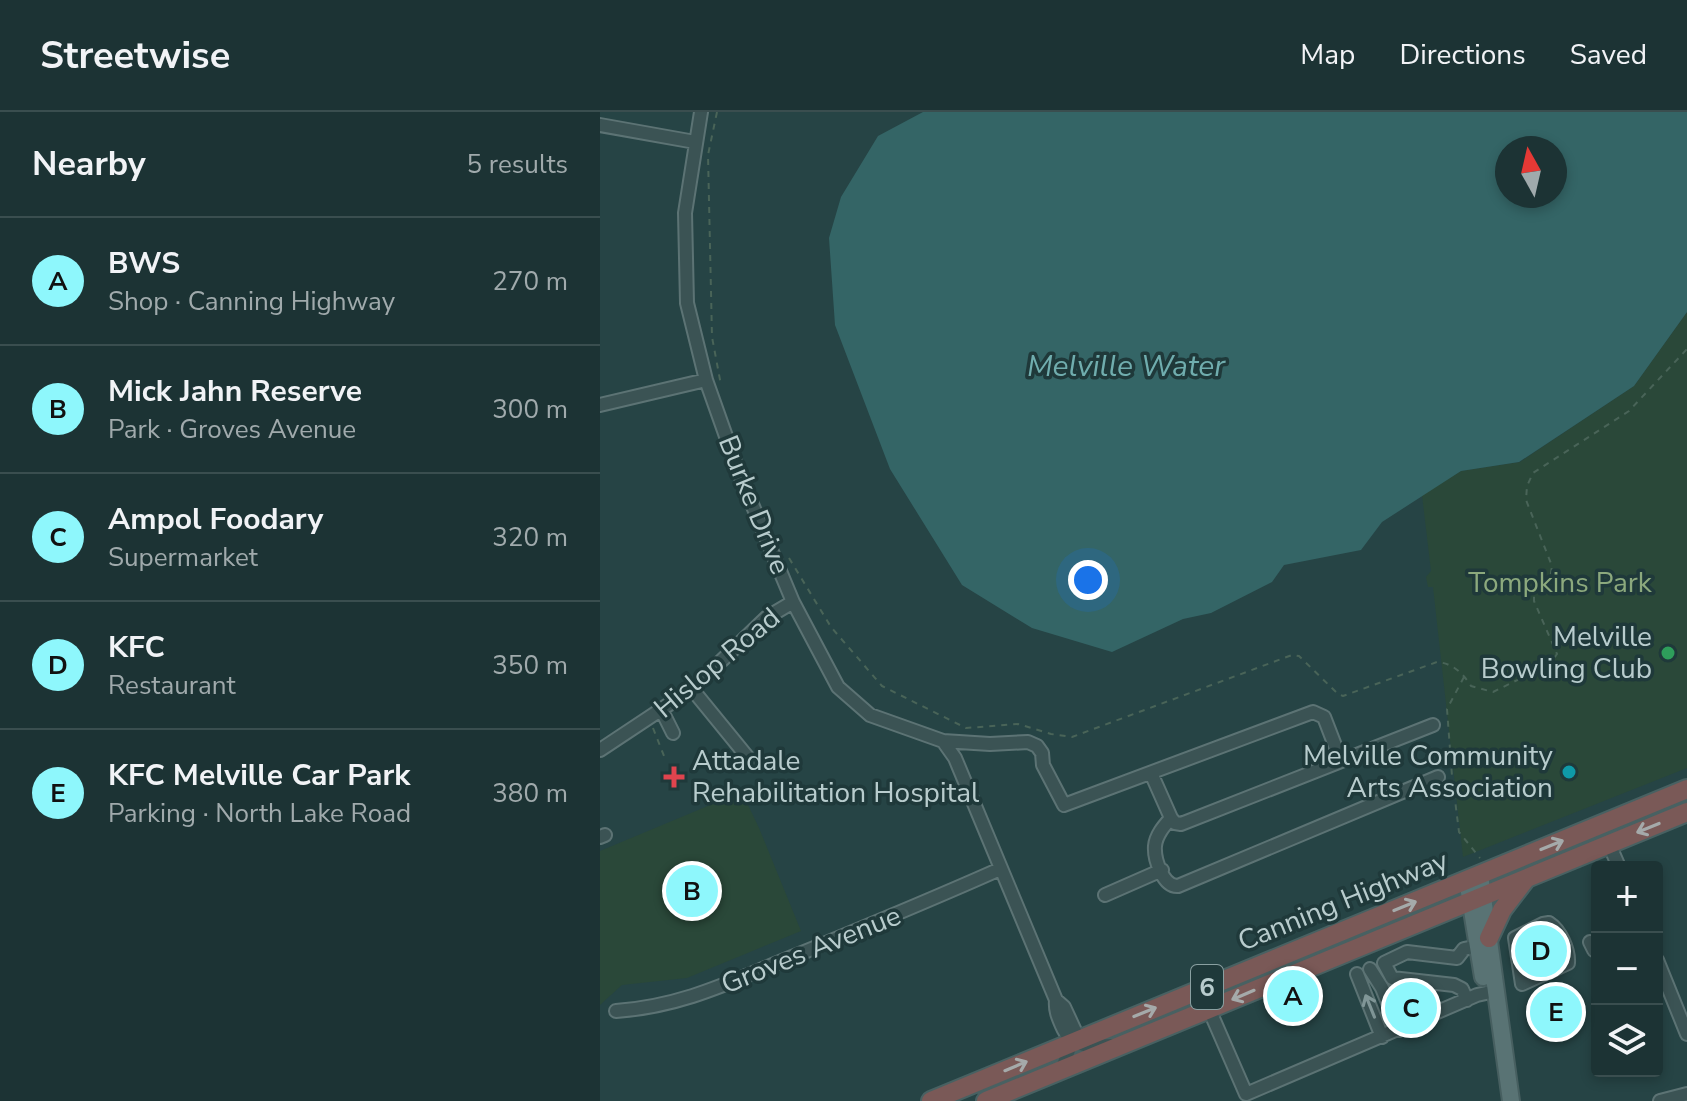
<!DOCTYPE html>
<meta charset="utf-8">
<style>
:root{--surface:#1c3334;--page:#293f40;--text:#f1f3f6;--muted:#a0aaac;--line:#3a4e4f;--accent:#8ef7fc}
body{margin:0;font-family:"Nunito Sans",sans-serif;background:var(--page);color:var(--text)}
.controls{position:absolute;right:24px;bottom:24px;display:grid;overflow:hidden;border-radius:8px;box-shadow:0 4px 12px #0003}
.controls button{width:72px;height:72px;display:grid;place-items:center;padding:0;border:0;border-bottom:2px solid var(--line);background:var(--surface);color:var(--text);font:40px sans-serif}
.compass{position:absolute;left:895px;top:24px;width:72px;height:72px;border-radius:50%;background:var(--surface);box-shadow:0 4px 12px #0003;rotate:352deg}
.you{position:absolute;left:488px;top:468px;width:28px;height:28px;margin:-20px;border:6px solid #fff;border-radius:50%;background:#1a73e8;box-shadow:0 0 0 12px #1a73e833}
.badge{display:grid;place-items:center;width:52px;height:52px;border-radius:50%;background:var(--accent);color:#111;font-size:26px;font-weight:700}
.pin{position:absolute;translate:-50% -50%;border:4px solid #fff;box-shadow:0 2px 8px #0006}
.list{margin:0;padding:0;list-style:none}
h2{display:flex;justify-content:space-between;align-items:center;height:104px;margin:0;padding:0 32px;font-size:34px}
h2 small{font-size:26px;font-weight:400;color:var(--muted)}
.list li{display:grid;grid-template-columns:52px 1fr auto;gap:24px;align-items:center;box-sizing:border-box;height:128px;padding:0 32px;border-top:2px solid var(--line)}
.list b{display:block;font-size:30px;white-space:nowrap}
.list p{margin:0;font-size:26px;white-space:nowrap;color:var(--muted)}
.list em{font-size:26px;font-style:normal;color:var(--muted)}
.icon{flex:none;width:44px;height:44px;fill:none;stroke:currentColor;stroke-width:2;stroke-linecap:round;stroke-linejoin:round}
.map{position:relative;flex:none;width:1087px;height:989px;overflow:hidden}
header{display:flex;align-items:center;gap:48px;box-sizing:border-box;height:112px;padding:0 40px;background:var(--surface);border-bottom:2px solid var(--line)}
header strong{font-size:38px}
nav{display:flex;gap:44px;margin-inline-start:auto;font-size:28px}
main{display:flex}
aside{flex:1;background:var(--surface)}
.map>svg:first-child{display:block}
</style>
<header>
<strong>Streetwise</strong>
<nav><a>Map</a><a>Directions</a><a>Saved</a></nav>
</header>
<main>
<aside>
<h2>Nearby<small>5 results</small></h2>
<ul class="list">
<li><span class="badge">A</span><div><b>BWS</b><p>Shop · Canning Highway</p></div><em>270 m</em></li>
<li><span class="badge">B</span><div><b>Mick Jahn Reserve</b><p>Park · Groves Avenue</p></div><em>300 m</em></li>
<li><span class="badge">C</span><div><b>Ampol Foodary</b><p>Supermarket</p></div><em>320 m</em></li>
<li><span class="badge">D</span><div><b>KFC</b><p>Restaurant</p></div><em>350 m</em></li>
<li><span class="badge">E</span><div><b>KFC Melville Car Park</b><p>Parking · North Lake Road</p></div><em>380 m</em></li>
</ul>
</aside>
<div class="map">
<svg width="1087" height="989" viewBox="0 0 1087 989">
<rect width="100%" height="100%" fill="#264445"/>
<path fill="#2a4839" d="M1087,200V656L863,745L833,475H828L826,465L831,459L822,383L861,359L920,350L1034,274Z
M139,674L159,716L201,819L87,866L22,873L0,893V739L127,686Z"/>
<path fill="#346566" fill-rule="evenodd" d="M323,0H1087V200L1034,274L919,350L861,359L782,410L761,438L684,453L672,470L611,501L583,507L512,540L432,516L362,473L290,357L235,213L229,126L241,85L278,24ZM907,36H955V84H907Z"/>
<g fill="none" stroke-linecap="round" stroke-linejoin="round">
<defs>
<path id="minor" d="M101,0L85,101L87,191L106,268L139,361L193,490L238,575L270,603L343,629L390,632L428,630L437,634L442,641L443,653L464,693L713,600L724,605L741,649
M0,13L95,30
M0,293L106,268
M92,577L154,653
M62,599L73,621
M343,629L355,646L456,888C455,898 458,905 462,914C471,936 489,935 511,933
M0,638L92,577L166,506L193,490
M551,661L571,706L575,711L581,712L833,613
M571,706C564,714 556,723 555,734C554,747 563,775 578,774L838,665
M0,725L5,723
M1009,732L1019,755
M505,783L562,758
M949,811C960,818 969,838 968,851L922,872L915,826L943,812Z
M990,830L994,838L997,837
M1057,848L1087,922
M770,857L782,876L799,918
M757,862L782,925
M456,888L464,895L476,921L461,958
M867,888L862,877L854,873L792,866L784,851L807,840L857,846L864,837L878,834
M609,897L646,982L877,883L886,881
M16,899C85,894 134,868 197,843C265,815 333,787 400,757
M1060,989L1087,982"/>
<path id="major" d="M880,763L911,989
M867,768L883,865"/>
<path id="highway" d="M889,826L902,798L925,768
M331,989L1087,677
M386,989L1087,700"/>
</defs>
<use href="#minor" stroke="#5c7374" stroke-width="16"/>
<use href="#major" stroke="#475f60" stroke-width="20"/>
<use href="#highway" stroke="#486162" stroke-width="22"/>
<path stroke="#496458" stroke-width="2" stroke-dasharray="6 6" stroke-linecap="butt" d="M117,0L108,43L112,225L121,273
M189,446L231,515L282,574L366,616L418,612L451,622L472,625L692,543L699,544L738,582L743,584L837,550C852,551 863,561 871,574L893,580L950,552L957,542L934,489V482L950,468L952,454L926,388L927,374L933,361L1029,299L1087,237
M864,565L847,597L852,664L859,720L880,746
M53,616L66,649"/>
<use href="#minor" stroke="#3b5354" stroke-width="12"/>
<use href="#major" stroke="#597374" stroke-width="16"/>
<use href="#highway" stroke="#7a5957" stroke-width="18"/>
</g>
<defs><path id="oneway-shaft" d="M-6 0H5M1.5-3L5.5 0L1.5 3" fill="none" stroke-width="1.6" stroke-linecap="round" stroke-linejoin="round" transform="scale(2)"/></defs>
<g stroke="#a5aaaa">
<use href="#oneway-shaft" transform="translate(1048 716) rotate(158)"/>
<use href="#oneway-shaft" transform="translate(952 733) rotate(-22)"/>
<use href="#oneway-shaft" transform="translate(805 794) rotate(-22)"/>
<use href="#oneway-shaft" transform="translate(643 883) rotate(157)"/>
<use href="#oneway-shaft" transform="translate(545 900) rotate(-22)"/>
<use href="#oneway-shaft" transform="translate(416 954) rotate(-23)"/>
</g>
<use stroke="#809697" href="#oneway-shaft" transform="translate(770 894) rotate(-112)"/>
<circle fill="#2e9e5b" stroke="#1f393a" stroke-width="3" cx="1068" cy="541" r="8"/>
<circle fill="#0f9aa8" stroke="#1f393a" stroke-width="3" cx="969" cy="660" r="8"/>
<path fill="#e0444e" stroke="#1f393a" stroke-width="3" d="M70 653h8v8h8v8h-8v8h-8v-8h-8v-8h8z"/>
<g text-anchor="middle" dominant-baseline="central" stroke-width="7" stroke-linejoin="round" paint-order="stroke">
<rect fill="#1f393a" stroke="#8aa0a1" stroke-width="2" x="591" y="853" width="32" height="44" rx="6"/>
<g font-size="26" font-weight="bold" fill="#b8cccd">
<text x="607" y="875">6</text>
</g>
<g font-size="28" fill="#b8cccd" stroke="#1f393a">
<text transform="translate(154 393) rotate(68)">Burke Drive</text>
<text transform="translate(117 551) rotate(-40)">Hislop Road</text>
<text transform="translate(743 789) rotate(-22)">Canning Highway</text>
<text transform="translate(211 838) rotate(-22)">Groves Avenue</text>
</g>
<g font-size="28" fill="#8ca97d" stroke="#1f393a">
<text x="960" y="471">Tompkins Park</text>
</g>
<g font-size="28" fill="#b8cccd" stroke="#1f393a" text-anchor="end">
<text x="1052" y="525">Melville<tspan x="1052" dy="32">Bowling Club</tspan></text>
<text x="953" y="644">Melville Community<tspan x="953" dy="32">Arts Association</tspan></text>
<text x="92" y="649" text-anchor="start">Attadale<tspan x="92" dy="32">Rehabilitation Hospital</tspan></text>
</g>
<g font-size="30" font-style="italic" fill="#70adae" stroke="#1f393a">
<text x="526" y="254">Melville Water</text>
</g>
</g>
</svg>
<div class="controls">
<button>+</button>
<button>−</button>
<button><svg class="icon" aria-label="layers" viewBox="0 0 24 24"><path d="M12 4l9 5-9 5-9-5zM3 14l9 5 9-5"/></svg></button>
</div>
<svg class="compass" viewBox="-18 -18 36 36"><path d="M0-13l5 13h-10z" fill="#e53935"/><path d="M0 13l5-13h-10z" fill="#a0aaac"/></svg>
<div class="you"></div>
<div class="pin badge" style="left:693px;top:884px">A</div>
<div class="pin badge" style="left:92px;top:779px">B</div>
<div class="pin badge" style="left:811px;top:896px">C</div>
<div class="pin badge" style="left:941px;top:839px">D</div>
<div class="pin badge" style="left:956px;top:900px">E</div>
</div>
</main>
